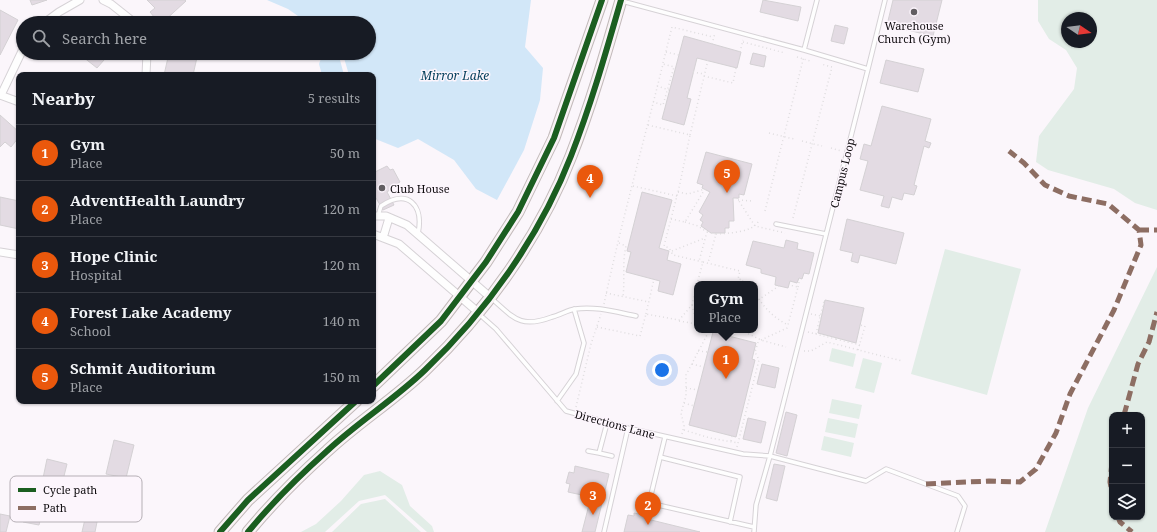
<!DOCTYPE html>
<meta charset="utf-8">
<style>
:root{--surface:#171b24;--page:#242831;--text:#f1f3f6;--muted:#9ea1a6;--line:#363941;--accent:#ea580c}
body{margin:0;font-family:"Noto Serif",serif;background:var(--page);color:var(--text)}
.controls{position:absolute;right:12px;bottom:12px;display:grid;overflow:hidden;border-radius:8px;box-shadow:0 1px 3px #0004}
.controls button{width:36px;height:36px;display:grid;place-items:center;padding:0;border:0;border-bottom:1px solid var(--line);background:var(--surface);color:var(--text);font:20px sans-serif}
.compass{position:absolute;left:1061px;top:12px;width:36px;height:36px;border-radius:50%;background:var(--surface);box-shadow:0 1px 3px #0004;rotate:103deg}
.you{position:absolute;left:662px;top:370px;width:14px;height:14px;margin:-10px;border:3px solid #fff;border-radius:50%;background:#1a73e8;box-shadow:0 0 0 6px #1a73e833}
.badge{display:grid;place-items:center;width:26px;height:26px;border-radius:50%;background:var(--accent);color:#fff;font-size:13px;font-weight:700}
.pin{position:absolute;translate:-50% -33px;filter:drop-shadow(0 1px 2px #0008)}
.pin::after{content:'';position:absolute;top:21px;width:14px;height:12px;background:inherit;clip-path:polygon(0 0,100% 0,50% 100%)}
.popup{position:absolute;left:694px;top:281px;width:64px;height:52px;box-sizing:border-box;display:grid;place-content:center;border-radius:8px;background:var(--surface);filter:drop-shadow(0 1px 3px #0005);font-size:13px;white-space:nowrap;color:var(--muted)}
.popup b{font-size:15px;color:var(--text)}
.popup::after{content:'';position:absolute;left:50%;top:100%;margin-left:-8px;border:8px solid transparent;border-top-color:var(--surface)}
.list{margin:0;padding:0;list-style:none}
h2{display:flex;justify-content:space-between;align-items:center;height:52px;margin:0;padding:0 16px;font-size:17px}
h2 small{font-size:13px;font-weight:400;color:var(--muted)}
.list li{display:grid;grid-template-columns:26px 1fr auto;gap:12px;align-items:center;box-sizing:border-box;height:56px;padding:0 16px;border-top:1px solid var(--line)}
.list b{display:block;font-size:15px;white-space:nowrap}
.list p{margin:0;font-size:13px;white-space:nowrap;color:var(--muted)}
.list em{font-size:13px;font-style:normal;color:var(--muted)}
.icon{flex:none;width:22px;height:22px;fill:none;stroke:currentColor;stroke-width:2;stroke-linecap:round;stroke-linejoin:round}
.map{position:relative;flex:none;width:1157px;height:532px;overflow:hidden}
.search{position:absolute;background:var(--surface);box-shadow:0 1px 3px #0004;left:16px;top:16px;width:360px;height:44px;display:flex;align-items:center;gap:10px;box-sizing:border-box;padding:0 14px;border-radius:22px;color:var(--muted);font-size:15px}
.panel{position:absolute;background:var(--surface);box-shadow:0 1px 3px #0004;left:16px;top:72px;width:360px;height:332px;border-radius:8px}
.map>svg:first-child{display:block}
</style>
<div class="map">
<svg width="1157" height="532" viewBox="0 0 1157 532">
<rect width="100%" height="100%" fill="#fbf6fb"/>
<path fill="#e2ede7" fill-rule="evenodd" d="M1038,0H1157V210L1135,203L1114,189L1048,170L1036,162L1039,136L1074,89L1077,68L1066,50L1049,39L1038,21ZM1067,18H1091V42H1067Z
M945,249L1021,269L987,395L911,374Z
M1157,267V532H1045L1088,408ZM1112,415H1142V517H1112Z
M832,348L856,354L853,367L829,361Z
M863,358L882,363L874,393L855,388Z
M832,399L862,405L859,419L829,413Z
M828,418L858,424L855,438L825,432Z
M824,436L854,443L851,457L821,450Z
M380,471L402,485L410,506L432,526L434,532H427L385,495L359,501L325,532H301L316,524L341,501L364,475Z
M385,499L421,532H332L361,504Z"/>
<path fill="#d2e7f8" d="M267,0H531L525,47L543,68L540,100L524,150L497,200L476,189L454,160L418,139L398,148L373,138V75H349L344,58L340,53H369V23H308L288,9Z
M323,53H335L340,60L344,75H322L319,64Z"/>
<path fill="#e3dbe3" stroke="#d4d1d4" d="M30,0H47L32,5Z
M147,0H185L186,1L162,23H159L150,12L155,8Z
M763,0L801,7L798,21L760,12Z
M893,0H942L931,44L922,42L924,34L887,25Z
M0,10L18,20L0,55Z
M835,25L848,28L844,44L831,41Z
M684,36L741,52L737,68L697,58L687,98L691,99L684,125L662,119Z
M78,53H95L104,60L97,68Z
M169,53H198L193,75H164Z
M753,53L766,56L764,67L750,64Z
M886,60L924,69L918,92L880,83Z
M882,106L931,119L925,141L931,143L929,148L924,146L914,185L917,186L914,195L904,193L902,200L892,197L889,208L881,206L884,196L860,190L868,161L860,159L864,144L871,146Z
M0,115L19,132V137L11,147L5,142L0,147Z
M706,152L752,164L744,195L739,194V198H733L734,221H729V228H725V233H711L701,226L703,222L700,220L703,215L699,212L710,192L702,188L703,185L697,183Z
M387,166L390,170L393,169L400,182L390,188L391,189L387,192L394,205L383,210L376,198L373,199V173Z
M642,192L672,200L659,248L669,251L667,260L681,264L673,295L658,291L660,281L626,272L631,252L627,251Z
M0,197L19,201V229L0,225Z
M847,219L904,233L896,264L860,255L858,263L851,261L853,253L840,250Z
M786,240L798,243L797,249L814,253L809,274L804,273L802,279L799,278L797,283L790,281L788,288L775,285L776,277L761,273V269L746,265L753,241L784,248Z
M825,300L864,308L856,343L818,333Z
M713,332L756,343L752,359L755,360L736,437L689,425Z
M762,364L779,368L775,388L757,384Z
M786,412L797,415L787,456L776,453Z
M748,418L766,422L761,443L743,439Z
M114,440L134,445L126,478L106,474Z
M47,459L67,464L61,488L42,483Z
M774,464L785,466L777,501L766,498Z
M575,466L609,474L595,532H582L591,497L568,492L570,484L566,483L569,472L574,473Z
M46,487L61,490L54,520L41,517L39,525L23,522L27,503L42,506Z
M634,513L644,515L643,518L700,532H624L628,515L634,516Z
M0,514L10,516L6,532H0Z
M85,519L97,522L95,532H82Z"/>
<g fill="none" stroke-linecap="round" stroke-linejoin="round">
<defs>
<path id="lane" d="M622,1L804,50L868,69L770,456L756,505L754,532
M804,50L817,0
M868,69L885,0
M378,216L381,206C408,188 424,205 418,234
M776,224L826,234
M491,298C514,318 520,329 552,317C560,315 568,310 575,309C596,306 616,312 636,316
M479,314L496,329L566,411L628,428L743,454L770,456L866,481L886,469L958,496L965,506L957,532
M557,401L576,374L584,343L574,309
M607,423L599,453L612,456
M665,437L649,503L754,527
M588,451L599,453
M660,457L740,477L730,522
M604,532L628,428"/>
<path id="street" d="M103,0L111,4L135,23
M44,23L59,12L80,0
M146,75L147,53
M0,95L19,102
M1,95L23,49
M373,216H386L407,225L490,297
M373,234L399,244L479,313
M383,238L389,218
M0,252L19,255"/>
<path id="primary" d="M373,386L441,321L486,262L518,212L554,138L602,0
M220,532L248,500L356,401
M248,532C272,503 299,476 327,451C358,422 395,399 425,370C487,311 540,236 571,156C591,105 606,52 621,0"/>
</defs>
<use href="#lane" stroke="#d6d2d6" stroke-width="5.5"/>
<use href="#street" stroke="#d6d2d6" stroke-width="9"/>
<use href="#primary" stroke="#c3babb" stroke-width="13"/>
<path stroke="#dfdddf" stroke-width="1.5" stroke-dasharray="1 3" stroke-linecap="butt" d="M743,42L785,53
M712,44L715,33
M666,52L679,55
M740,52L743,40
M797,57L810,61
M663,63L672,27L713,37
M693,72L704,74
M704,76L733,83L736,68
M657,86L669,90
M648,125L690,135L679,188L664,246L669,248L673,255L703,262L697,284
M769,133L794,139
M690,135L708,60
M802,141L822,146
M831,148L841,151
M633,186L677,196
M678,192L688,194L705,189
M737,198L755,226L785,233
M738,200L752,201
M765,211L804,56
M793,218L832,67L821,64
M671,219L685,222L705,189
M685,222L698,226L707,232L699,261
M707,232L716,234L708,263
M716,234C728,233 751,233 758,222
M619,243L626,246C622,263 625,280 623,297
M672,251L705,238
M703,262L740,271L738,279L743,280L742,284
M798,287L800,278
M606,293L649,302
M759,299C766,310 776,319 788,325L798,287L789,285
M755,302L779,286
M604,304C621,224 643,144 663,64L674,67L663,105L653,102
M692,305L697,324
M646,314L654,279
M811,314L821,316
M679,321L697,324
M597,327L640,336L646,314L679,320L692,305L697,286
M705,330H710
M741,330L761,340L786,347
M808,332L836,339
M816,334L824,301
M836,339L860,345
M761,340L787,328L788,325
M858,350L865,326L860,325
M698,351L708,352
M804,351H811L827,342L902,361
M692,364L704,367
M686,388L698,390
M684,403L694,406
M576,407L591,344L601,314
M684,430L710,438L738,443
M682,434L684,426L681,413L686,396V375L709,331
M731,441L732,436
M737,447L759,360L755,352L759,339"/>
<use href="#lane" stroke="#fefefe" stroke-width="3.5"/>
<use href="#street" stroke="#fefefe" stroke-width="7"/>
<use href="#primary" stroke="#f8f3f3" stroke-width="11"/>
<path stroke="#8d6e63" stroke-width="5" stroke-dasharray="10 5" stroke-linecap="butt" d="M1139,230H1157
M1124,415L1138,364L1149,342L1157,312
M1112,462L1110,482L1112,492
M926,484L989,481L1020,482L1036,469L1056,433L1070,394L1114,310L1141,245L1139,230L1108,204L1069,196L1045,185L1024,163L1009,151
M1118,517L1120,522L1132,532"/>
<defs>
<path id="cycleway" d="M373,386L441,321L486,262L518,212L554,138L602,0
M220,532L248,500L356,401
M248,532C272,503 299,476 327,451C358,422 395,399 425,370C487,311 540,236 571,156C591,105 606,52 621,0"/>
</defs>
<use href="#cycleway" stroke="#fcf5fc" stroke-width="8"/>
<use href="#cycleway" stroke="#1b5e20" stroke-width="6"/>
</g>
<g fill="#625e62" stroke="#fcf5fc" stroke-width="1.5">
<circle cx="914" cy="12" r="4"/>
<circle cx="382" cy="188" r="4"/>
</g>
<g text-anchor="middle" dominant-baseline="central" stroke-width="3" stroke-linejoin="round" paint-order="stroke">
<g font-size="11" fill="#0f0c0f" stroke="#fcf5fc">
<text x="914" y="25">Warehouse<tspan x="914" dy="13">Church (Gym)</tspan></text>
<text x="390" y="188" text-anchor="start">Club House</text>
</g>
<g font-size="11" fill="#0f0c0f" stroke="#fcf5fc">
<text transform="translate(842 173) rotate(-76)">Campus Loop</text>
<text transform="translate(615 424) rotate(15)">Directions Lane</text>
</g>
<g font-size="12" font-style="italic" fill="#08415e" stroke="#fcf5fc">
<text x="455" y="75">Mirror Lake</text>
</g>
</g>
<rect x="10" y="476" width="132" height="46" rx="6" fill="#fcf5fc" stroke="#b5afb5" stroke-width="1"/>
<rect x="18" y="488" width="18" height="4" fill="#1b5e20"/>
<rect x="18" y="506" width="18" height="4" fill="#8d6e63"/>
<g font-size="11" fill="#0f0c0f">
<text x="43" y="494">Cycle path</text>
<text x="43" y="512">Path</text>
</g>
</svg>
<div class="controls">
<button>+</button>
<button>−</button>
<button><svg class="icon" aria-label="layers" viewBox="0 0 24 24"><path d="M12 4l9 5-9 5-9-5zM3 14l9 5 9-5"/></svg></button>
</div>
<svg class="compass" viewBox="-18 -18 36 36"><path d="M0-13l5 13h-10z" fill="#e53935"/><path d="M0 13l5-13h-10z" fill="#9ea1a6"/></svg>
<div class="you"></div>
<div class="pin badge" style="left:726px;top:379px">1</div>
<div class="popup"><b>Gym</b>Place</div>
<div class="pin badge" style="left:648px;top:525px">2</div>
<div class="pin badge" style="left:593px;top:515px">3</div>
<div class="pin badge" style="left:590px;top:198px">4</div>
<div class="pin badge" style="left:727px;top:193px">5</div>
<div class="search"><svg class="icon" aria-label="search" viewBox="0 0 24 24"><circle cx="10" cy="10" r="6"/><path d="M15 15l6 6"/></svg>Search here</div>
<section class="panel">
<h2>Nearby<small>5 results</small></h2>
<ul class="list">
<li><span class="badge">1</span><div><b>Gym</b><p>Place</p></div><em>50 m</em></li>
<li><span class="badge">2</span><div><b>AdventHealth Laundry</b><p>Place</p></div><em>120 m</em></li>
<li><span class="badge">3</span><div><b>Hope Clinic</b><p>Hospital</p></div><em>120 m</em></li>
<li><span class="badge">4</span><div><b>Forest Lake Academy</b><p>School</p></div><em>140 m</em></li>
<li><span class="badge">5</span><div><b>Schmit Auditorium</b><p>Place</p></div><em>150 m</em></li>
</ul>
</section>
</div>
